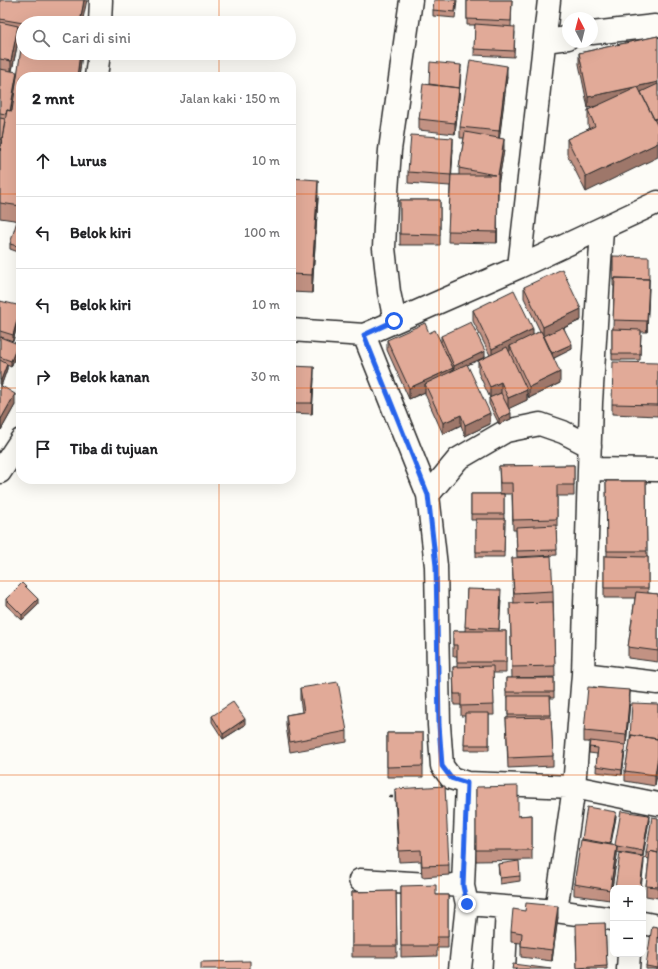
<!DOCTYPE html>
<html lang="id">
<meta charset="utf-8">
<style>
:root{--surface:#fff;--page:#f2f2f2;--text:#202124;--muted:#757577;--line:#e0e0e0}
body{margin:0;font-family:Itim,sans-serif;background:var(--page);color:var(--text)}
.controls{position:absolute;right:12px;bottom:12px;display:grid;overflow:hidden;border-radius:8px;box-shadow:0 4px 16px #0002}
.controls button{width:36px;height:36px;display:grid;place-items:center;padding:0;border:0;border-bottom:1px solid var(--line);background:var(--surface);color:var(--text);font:20px sans-serif}
.compass{position:absolute;left:562px;top:12px;width:36px;height:36px;border-radius:50%;background:var(--surface);box-shadow:0 4px 16px #0002;rotate:353deg}
.stop{position:absolute;width:12px;height:12px;margin:-9px;border:3px solid #2563eb;border-radius:50%;background:#fff}
.stop.end{background:#2563eb;border-color:#fff;box-shadow:0 1px 4px #0008}
.list{margin:0;padding:0;list-style:none}
h2{display:flex;justify-content:space-between;align-items:center;height:52px;margin:0;padding:0 16px;font-size:17px}
h2 small{font-size:13px;font-weight:400;color:var(--muted)}
.list li{display:grid;grid-template-columns:26px 1fr auto;gap:12px;align-items:center;box-sizing:border-box;height:72px;padding:0 16px;border-top:1px solid var(--line)}
.list b{display:block;font-size:15px;white-space:nowrap}
.list em{font-size:13px;font-style:normal;color:var(--muted)}
.icon{flex:none;width:22px;height:22px;fill:none;stroke:currentColor;stroke-width:2;stroke-linecap:round;stroke-linejoin:round}
.map{position:relative;flex:none;width:658px;height:969px;overflow:hidden}
.search{position:absolute;background:var(--surface);box-shadow:0 4px 16px #0002;left:16px;top:16px;width:280px;height:44px;display:flex;align-items:center;gap:10px;box-sizing:border-box;padding:0 14px;border-radius:22px;color:var(--muted);font-size:15px}
.panel{position:absolute;background:var(--surface);box-shadow:0 4px 16px #0002;left:16px;top:72px;width:280px;height:412px;border-radius:16px}
.map>svg:first-child{display:block}
</style>
<div class="map">
<svg width="658" height="969" viewBox="0 0 658 969">
<rect width="100%" height="100%" fill="#fdfcf7"/>
<filter id="ink" filterUnits="userSpaceOnUse"><feTurbulence type="fractalNoise" baseFrequency=".025" numOctaves="2"/><feDisplacementMap in="SourceGraphic" scale="8" xChannelSelector="R" yChannelSelector="G"/><feConvolveMatrix kernelMatrix="1 2 1 2 8 2 1 2 1" color-interpolation-filters="sRGB"/></filter>
<g filter="url(#ink)">
<g fill="none" stroke-linecap="round" stroke-linejoin="round">
<defs>
<path id="street" d="M100,23L101,0
M592,33L655,26
M545,41L568,38
M96,77L99,53
M519,267L549,0
M395,321L389,292L384,248L386,205L390,150L411,0
M291,330L364,335L519,267L658,202
M364,335L428,495L436,566L439,725L442,766L451,778L467,783L463,886L467,904
M589,469L658,470
M0,472L21,440
M428,495L458,459L506,431L540,424L563,432L590,446
M583,674L591,402L602,230
M467,783L574,787L658,804
M360,880L463,886
M556,911L574,787L583,674L658,683
M643,923L658,926
M460,969L467,904L556,911L613,919
M504,969L507,908
M628,969L629,954"/>
</defs>
<use href="#street" stroke="#2b2b2b" stroke-width="25"/>
<path stroke="#2b2b2b" stroke-width="2.5" stroke-dasharray="4 3" stroke-linecap="butt" d="M389,797H398"/>
<use href="#street" stroke="#fdfcf7" stroke-width="22"/>
</g>
<path fill="#c29283" stroke="#2b2b2b" fill-rule="evenodd" d="M0,0L23,23V53H82L79,77H21V221L0,218ZM18,37L23,38L17,78L12,71L18,41Z
M457,0L455,18L433,16V10Z
M467,0H512L511,26L515,32L514,57L474,55L475,25H467Z
M658,36L586,192L567,154V139L589,129L588,125V110L597,106L588,108L579,64V53Z
M461,70L459,98L455,134L419,130V119L429,84Z
M507,77L499,138L504,150L498,185L497,243L448,242L450,186L408,183V172L453,149L451,175H459V168L464,138H460V127Z
M291,178L318,198L312,293L291,292Z
M400,200H440V245H400Z
M21,222V253L10,249V244Z
M613,256L649,279L647,332H641L640,360H612V329H613L614,286H613Z
M524,287L581,320L564,328L572,349L554,358L560,383L529,398L527,393V400L509,408L511,419L499,424L489,404V398H490L478,372V361L490,355L473,321V310L533,335L540,331L524,298Z
M0,301L21,311L13,341L1,337L18,349L11,367L7,365V369L1,386L15,405L1,430L0,429Z
M429,333L441,342V336L485,357L467,365L490,424L465,436L461,425L443,434L425,394V392L409,399L387,350V340ZM441,343L454,370L453,371Z
M658,363V416L612,414V404Z
M291,366L314,378L312,414L291,413Z
M574,465V496H557V530H556L557,555L517,557L516,530H513L512,494H500L499,466Z
M606,481H646L647,557H648V593L658,594V662L628,658V647L635,598H604V556H607Z
M471,494H504V519H505L504,557H476V520H471Z
M512,558L553,591L555,677L516,678H554V698H550L551,717L553,756V766L508,768L506,718H508V697H506V678H512L510,603H514Z
M467,589L501,601L499,631H506V673H493L494,715H489V750H464L465,716H461V705H454L453,667H457V656H453V631H465Z
M6,599L38,605L22,620L6,605Z
M300,688L347,731V742L290,752L286,726V715L302,712L300,699Z
M630,701L626,745H625V750L622,775L596,772L597,754L589,753L590,742H584V731Z
M658,704V767L655,786L625,781V771L630,742V738Z
M212,716L245,725L223,739L212,722Z
M387,733H423V777H387Z
M476,787L518,816L532,815V860L476,861Z
M395,789L449,865V875L422,877L421,861L399,862L395,799Z
M616,817L610,845H615L649,820L643,856L617,852V856L610,900L574,895V884L582,839Z
M658,818V898L646,896V886L649,859L646,858V853Z
M498,864L520,876V881L500,884Z
M401,886L436,895H448V948H437V956L401,957Z
M396,891L397,957H352V892Z
M558,917L552,961L521,957V943L511,942V931Z
M605,923L607,969H577L576,935Z
M658,927V969H646V966Z"/>
<path fill="#9e776a" stroke="#2b2b2b" d="M84,0H87L82,23H80Z
M18,26V41L11,75V61Z
M80,53H82L79,77H77Z
M461,65L459,98L455,134V123Z
M507,66V77L499,142V131Z
M17,72V83L10,125V114Z
M658,82V92L588,108V97Z
M658,118V128L653,120Z
M453,138V149L451,186V175Z
M504,139V150L498,185L497,243L498,175Z
M658,143V157L586,192V177Z
M318,180V198L312,293V275Z
M649,279V290L647,332V321Z
M21,306V311L13,341V335Z
M581,309V320L543,337V327Z
M533,329V340L510,346V351L492,360V349Z
M18,344V349L11,367V361Z
M572,344V349L552,359V353Z
M485,351V357L454,371V366Z
M7,364V369L1,386V380Z
M314,367V378L312,414V403Z
M453,368V379L425,384V392L409,399V388Z
M560,372V383L529,398V387Z
M501,382V393L490,398V387Z
M527,390V400L508,409V398Z
M15,394V405L1,430V419Z
M490,413V424L465,436V425Z
M511,413V419L499,424V419Z
M461,415V425L443,434V423Z
M38,599V605L22,620V615Z
M630,690V701L626,745V735Z
M245,719V725L223,739V734Z
M625,745V750L622,775V770Z
M658,756V767L655,786V775Z
M616,812V817L610,849V844Z
M649,815V820L643,856V851Z
M617,846V856L610,900V890Z
M644,857V863L641,888H640Z
M558,906V917L552,961V950Z"/>
<path fill="#e1aa98" stroke="#2b2b2b" d="M0,0H84L80,23H23L0,19Z
M434,0H456L455,12L433,10Z
M467,0H512L511,21L467,19Z
M0,22L18,26L11,61L0,59Z
M475,24L515,27L514,51L474,49Z
M23,35V53H80L77,77H21V206L0,203V151L7,110L12,111Z
M658,36V82L588,97L579,53Z
M470,60L507,66L499,131L460,127Z
M430,62L461,65L459,93V88L429,84Z
M0,69L17,72L10,111L7,110L6,114L0,113Z
M423,84L459,88L455,123L419,119Z
M658,84V118L654,119L641,92Z
M638,87L658,127V143L586,177L567,139L595,126L588,110Z
M0,118L5,119L0,151Z
M465,132L504,139L498,175L497,232L448,231L451,175H495L459,168Z
M411,135L453,138L451,175L408,172Z
M291,178L318,180L312,275L291,274Z
M400,200H440V235L400,234Z
M17,221L21,222V247L10,244Z
M613,256L649,257V279L615,278V280H613Z
M562,269L581,309L543,327L524,287Z
M615,278L649,279L647,321L613,320Z
M514,290L533,329L492,349L473,310Z
M0,301L21,306L13,335L0,331Z
M471,322L485,351L454,366L441,336Z
M425,323L429,333L435,330L453,368L409,388L387,340Z
M563,327L572,344L552,353L544,336Z
M612,329L641,330L640,354H612Z
M541,331L560,372L529,387L510,346Z
M0,337L18,344L11,361L0,357Z
M507,347L527,390L508,398L501,382L490,387L478,361Z
M0,360L7,364L1,380H0Z
M613,362L658,363V405L612,404Z
M467,364L490,413L465,425L461,415L443,423L425,384Z
M291,366L314,367L312,403H291Z
M0,385L15,394L1,419L0,418Z
M501,393L511,413L499,419L489,398Z
M574,465V485H557V519L513,520L512,483H500L499,466Z
M606,481H646L647,551H607Z
M471,494H504V514H471Z
M476,519H505L504,552H476Z
M556,525L557,550L517,551L516,527Z
M551,556L553,591L514,593L512,558Z
M604,556L648,557V588H604Z
M22,583L38,599L22,615L6,599Z
M467,589L501,590L499,629L465,627Z
M636,592L658,594V651L628,647Z
M553,602L555,666L512,667L510,603Z
M453,631H506V662H457V645H453Z
M493,666L494,705L461,706V694H454L453,667Z
M506,678H554V692H506Z
M338,682L347,731L290,742L286,715L304,712L300,688Z
M588,687L630,690L626,735L584,731Z
M508,696H550L551,715H508Z
M233,702L245,719L223,734L212,716Z
M632,703L658,704V739L631,735V738H630Z
M465,713H489V745H464Z
M551,717L553,756L508,758L506,718Z
M387,733H423V766L387,767Z
M631,735L658,739V756L655,775L625,771Z
M590,741L625,745L622,770L596,766L598,748L589,747Z
M445,786L449,865L422,866L421,850L399,851L395,789Z
M518,786V816L532,815V850H476V787Z
M587,807L616,812L610,844L582,839Z
M621,811L649,815L643,851L617,846L615,845Z
M652,817L658,818V853L650,851V853H646Z
M581,840L617,846L610,890L574,884Z
M650,851L658,853V887L646,886Z
M620,853L644,857L640,888H615Z
M519,861L520,876L500,878L498,864Z
M436,885V895H448V937H437V946H401V886Z
M396,891L397,946H352V892Z
M526,903L558,906L552,950L521,946L522,933L511,931L513,909L525,911Z
M605,923L607,966L577,968L576,924Z
M652,926L658,927V968L646,966Z
M250,961V969H201V962Z
M513,964L551,969H512Z"/>
</g>
<g fill="none" stroke-linecap="round" stroke-linejoin="round" filter="url(#ink)">
<path stroke="#2563eb" stroke-width="5" d="M394,321L364,335L428,495L436,566L439,725L442,766L451,778L467,783L463,886L467,904"/>
</g>
<path fill="none" stroke="#e8590c" stroke-width="1" stroke-opacity="0.55" d="M219,0V23M439,0V969M219,53V77M0,194H21M291,194H658M0,388H21M291,388H658M219,479V969M0,581H658M0,775H658"/>
</svg>
<div class="controls">
<button>+</button>
<button>−</button>
</div>
<svg class="compass" viewBox="-18 -18 36 36"><path d="M0-13l5 13h-10z" fill="#e53935"/><path d="M0 13l5-13h-10z" fill="#757577"/></svg>
<div class="stop" style="left:394px;top:321px"></div>
<div class="stop end" style="left:467px;top:904px"></div>
<div class="search"><svg class="icon" aria-label="search" viewBox="0 0 24 24"><circle cx="10" cy="10" r="6"/><path d="M15 15l6 6"/></svg>Cari di sini</div>
<section class="panel">
<h2>2 mnt<small>Jalan kaki · 150 m</small></h2>
<ul class="list">
<li><svg class="icon" aria-label="ahead" viewBox="0 0 24 24"><path d="M12 20V5M6 11l6-6 6 6"/></svg><div><b>Lurus</b></div><em>10 m</em></li>
<li><svg class="icon" aria-label="left" viewBox="0 0 24 24"><path d="M17 20v-9H6M10 6l-5 5 5 5"/></svg><div><b>Belok kiri</b></div><em>100 m</em></li>
<li><svg class="icon" aria-label="left" viewBox="0 0 24 24"><path d="M17 20v-9H6M10 6l-5 5 5 5"/></svg><div><b>Belok kiri</b></div><em>10 m</em></li>
<li><svg class="icon" aria-label="right" viewBox="0 0 24 24"><path d="M7 20v-9h11M14 6l5 5-5 5"/></svg><div><b>Belok kanan</b></div><em>30 m</em></li>
<li><svg class="icon" aria-label="arrive" viewBox="0 0 24 24"><path d="M6 21V4h12l-3 4 3 4H6"/></svg><div><b>Tiba di tujuan</b></div></li>
</ul>
</section>
</div>
